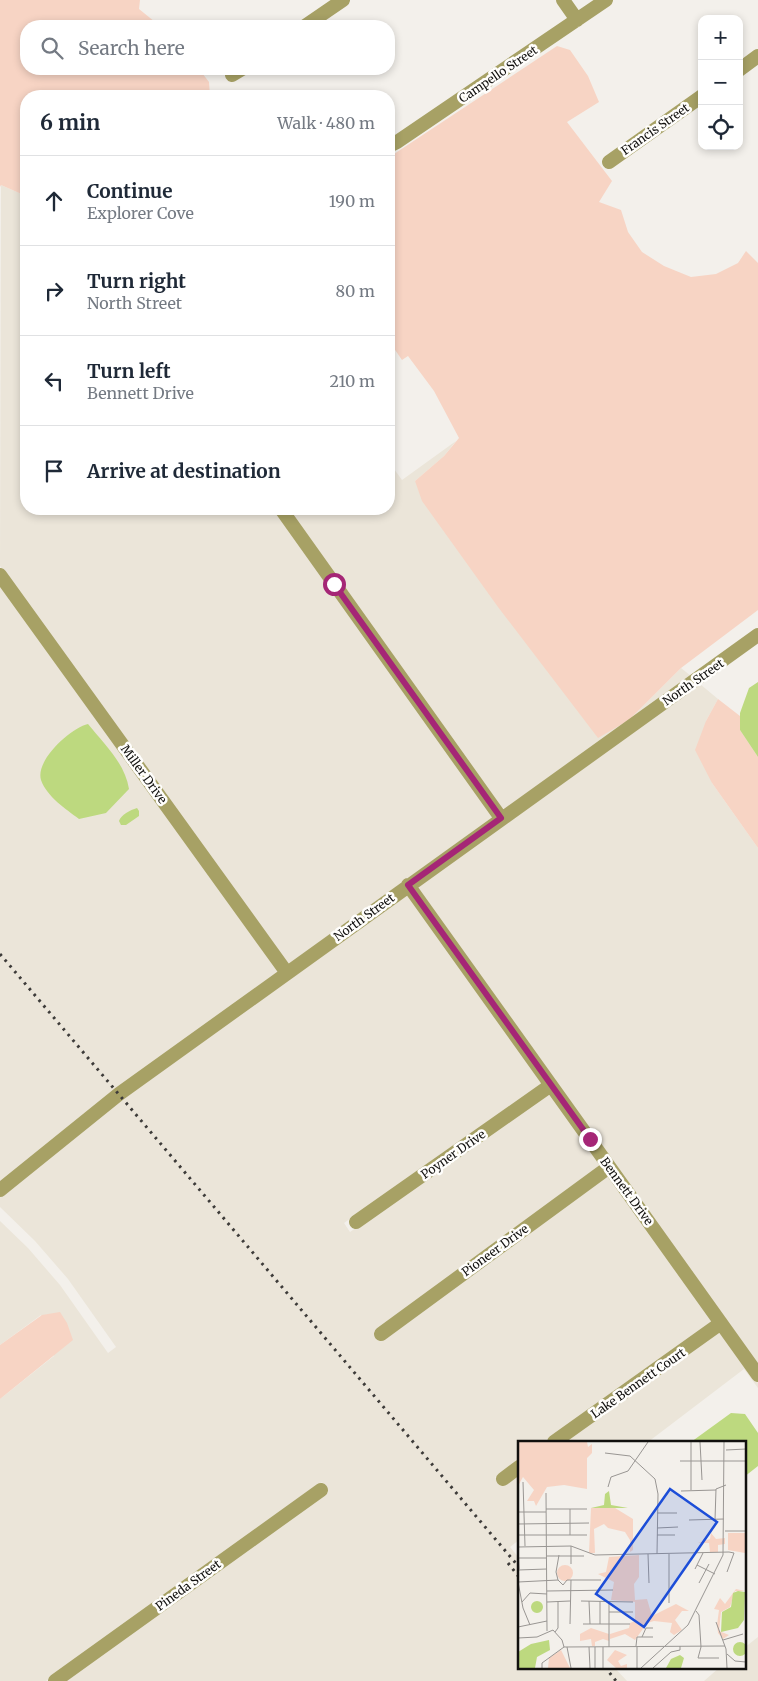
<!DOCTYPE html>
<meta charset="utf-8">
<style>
:root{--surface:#fff;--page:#f2f2f3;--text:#1f2937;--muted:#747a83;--line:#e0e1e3}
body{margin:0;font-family:Merriweather,serif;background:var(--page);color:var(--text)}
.controls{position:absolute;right:15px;top:15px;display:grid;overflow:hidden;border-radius:10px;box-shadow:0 2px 8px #0003}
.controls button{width:45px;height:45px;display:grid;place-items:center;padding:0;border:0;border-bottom:1px solid var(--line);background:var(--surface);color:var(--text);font:25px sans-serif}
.stop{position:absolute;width:15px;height:15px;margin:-11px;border:4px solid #a52676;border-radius:50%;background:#fff}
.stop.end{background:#a52676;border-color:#fff;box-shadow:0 1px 5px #0008}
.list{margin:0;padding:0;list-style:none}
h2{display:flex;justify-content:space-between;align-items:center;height:65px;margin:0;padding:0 20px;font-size:21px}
h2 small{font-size:16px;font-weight:400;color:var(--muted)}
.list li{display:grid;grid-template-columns:32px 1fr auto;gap:15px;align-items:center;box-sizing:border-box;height:90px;padding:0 20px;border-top:1px solid var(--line)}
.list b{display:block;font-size:19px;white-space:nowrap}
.list p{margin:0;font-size:16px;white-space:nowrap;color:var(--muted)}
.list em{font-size:16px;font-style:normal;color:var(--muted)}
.icon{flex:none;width:28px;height:28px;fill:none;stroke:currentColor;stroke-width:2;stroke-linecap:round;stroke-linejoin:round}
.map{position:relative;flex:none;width:758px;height:1681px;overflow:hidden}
.search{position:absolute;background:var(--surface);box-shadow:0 2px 8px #0003;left:20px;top:20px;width:375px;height:55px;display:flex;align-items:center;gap:12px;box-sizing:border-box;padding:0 18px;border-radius:20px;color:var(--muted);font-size:19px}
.panel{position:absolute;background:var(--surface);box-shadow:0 2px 8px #0003;left:20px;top:90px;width:375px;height:425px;border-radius:20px}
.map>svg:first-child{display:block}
</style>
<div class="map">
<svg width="758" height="1681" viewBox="0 0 758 1681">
<rect width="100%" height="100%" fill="#f3f0eb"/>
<path fill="#ebe5d9" d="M1,185L26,196V509H275L494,816L288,965L0,566Z
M456,441L444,456L415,481L629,720L681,668L691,676L502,811L287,509H389V462L402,480Z
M0,584L280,971L0,1182Z
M700,684L718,699L706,721L712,783L758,848V1366L416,887Z
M408,893L544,1083L344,1223L350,1232L550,1093L602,1165L374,1332L381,1341L609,1174L714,1321L544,1442H519V1460L495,1477L502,1486L519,1474V1540L510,1547L519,1558V1667H614L627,1681H65L328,1492L322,1482L46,1681H0V1399L54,1356L41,1315L0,1345V1221L28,1248L60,1285L108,1353L116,1347L68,1279L35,1241L0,1207V1197L122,1099Z
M720,1331L758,1383V1388L744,1369L648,1442H564Z
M758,1637V1681H704L720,1667H744V1648Z"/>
<path fill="#f7d4c4" d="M0,0H140L139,9L160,26H26V69H199L209,82L210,96H26V196L1,185L0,187Z
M557,46L570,50L588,76L599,102L567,122L612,181L599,202L621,210L628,232L642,252L664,266L691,277L716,274L738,263L746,251L758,263V610L681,668L629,720L598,738L498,607L422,501L415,481L444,456L459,438L434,391L408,356L402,360L389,341V154H394Z
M718,699L740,716V730L758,757V848L712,783L695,750L706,721Z
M60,1312L67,1323L73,1340L0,1399V1345L42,1315Z"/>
<path fill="#bdd97f" d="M758,682V757L740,730V713L749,688Z
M88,724C104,744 125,763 129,789L106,813L79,819C66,809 47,797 41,780C35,760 71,728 88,724Z
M137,808L139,811V816L126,825H121L119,821C121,815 130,810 137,808Z
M731,1413L745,1414L758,1433V1466L744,1477V1442H691Z"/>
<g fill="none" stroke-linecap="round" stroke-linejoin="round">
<path stroke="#a7a165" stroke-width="14" d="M563,0L577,20
M305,26L343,0
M739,70L758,56
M232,75L242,69
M389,146L397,142L606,0
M609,162L702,96
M281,509L501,818
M0,575L287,973
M408,885L758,1375
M0,1190L119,1094L758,635
M356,1222L551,1085
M381,1334L609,1167
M554,1442L721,1323
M503,1479L519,1467
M55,1681L321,1490"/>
<path stroke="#3d3b39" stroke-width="3" stroke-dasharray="2.5 5" stroke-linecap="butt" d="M0,954L519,1567
M508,1563L519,1577
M605,1667L616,1681"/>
</g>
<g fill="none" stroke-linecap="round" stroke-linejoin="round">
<path stroke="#a52676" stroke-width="6" d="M334,584L501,818L408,885L590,1139"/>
</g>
<g text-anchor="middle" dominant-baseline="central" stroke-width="5" stroke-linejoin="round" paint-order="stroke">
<g font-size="12" fill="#11100e" stroke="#fffefc">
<text transform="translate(498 74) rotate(-34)">Campello Street</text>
<text transform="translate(655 129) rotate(-35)">Francis Street</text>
<text transform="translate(693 682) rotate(-35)">North Street</text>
<text transform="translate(144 774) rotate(54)">Miller Drive</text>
<text transform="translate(364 917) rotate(-36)">North Street</text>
<text transform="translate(453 1154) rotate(-35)">Poyner Drive</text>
<text transform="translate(627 1191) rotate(54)">Bennett Drive</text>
<text transform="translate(495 1250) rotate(-36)">Pioneer Drive</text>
<text transform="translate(638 1383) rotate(-35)">Lake Bennett Court</text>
<text transform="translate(188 1585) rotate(-36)">Pineda Street</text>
</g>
</g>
<g transform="translate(518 1441)">
<rect width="228" height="228" fill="#f3f0eb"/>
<path d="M0,1H69L70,6L74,3V12L69,17V48L46,44L29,46L18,65L16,60H9L16,49L5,36L0,45ZM73,67H97L115,78V109L112,111V99L107,91L90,87L86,83L76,88L77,112H71ZM193,92L198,98L207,97V103L200,104V111H192L191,102H180L192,98ZM210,92H227V112L210,109ZM121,114V136L116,143L117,159L129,158L134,175L158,163L171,170H164L157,179L164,189L156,194L152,191L154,182L136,180L129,182L117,199L107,193L92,198V193L111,187L112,182L117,180V161L93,159L96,141L80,133L88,131L91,116ZM39 132a8 8 0 1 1 16 0a8 8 0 1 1-16 0ZM218,148L227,150H217L212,166L203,171L201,190L211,194L205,198L200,192L199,184L201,169L196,168L202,157L207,163ZM73,187L91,193V200L85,198L77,201V205H74L73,198L62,200V193ZM43,209L52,227H30L31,217ZM97,209L109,214L100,220L103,225L109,223V227H98L89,219Z" fill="#f7d4c4"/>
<path d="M91,50L93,64L110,67H73L86,64L87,53ZM220,150L227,151L226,179L220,187L203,191L204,171L213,166L215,152ZM13 166a6 6 0 1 1 12 0a6 6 0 1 1-12 0ZM31,199L32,209L19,216L17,227H0V211L13,203ZM215 208a7 7 0 1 1 14 0a7 7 0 1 1-14 0ZM162,214L166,217L163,227H148L153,218Z" fill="#bdd97f"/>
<path fill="none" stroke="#999693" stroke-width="1" d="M173,1V49M182,1L184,39M208,9L228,8M87,12L112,15L137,38L140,53L139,113M162,20H228M5,41L7,105M90,46L93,36L110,30L130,1M163,50L198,49M28,52L29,190M28,68H69M52,68V94M0,71H28M139,72H159M171,79L206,78M197,79L198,48L208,44M0,83L71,82M139,87L160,86M207,90H228M0,94H69M139,94H157M53,105V123M0,106L53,105L77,114L211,111L216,112L209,131M0,106L1,128M130,113L131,142M151,113V162M29,115H66M0,117H29M179,124L197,133M177,128L185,112M0,129L29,128M40,139L38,131L41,114M0,141L40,139L45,144L49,139H83M0,141L5,167L12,184M181,142L191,123M29,150L95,149M63,160L115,161M71,160L72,183M82,160V183M91,160V206M4,161L12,152L29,153M29,161L52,160M178,170L181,174L183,206L180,217H201M91,171H115M198,181L208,208L209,227M52,183L53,139M65,183H112M0,186L29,180M37,191L40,187V160M124,196L128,187H135M0,197L19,196L35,189L44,199L46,206M205,199L225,193M118,205L119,196H135M119,205V227M46,206L207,205M49,206L53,227M71,206L72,227M77,206V227M85,206V227M209,213L217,220L228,221M24,227V222L46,206M123,227L170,184L205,114L206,1M135,227L153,211L162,209V205"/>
<path fill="#1d4ed8" fill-opacity="0.15" stroke="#1d4ed8" stroke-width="2.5" d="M152,48L199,81L126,186L78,153Z"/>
<rect width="228" height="228" fill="none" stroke="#11100e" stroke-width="2.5"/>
</g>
</svg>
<div class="controls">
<button>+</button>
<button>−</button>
<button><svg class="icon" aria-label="locate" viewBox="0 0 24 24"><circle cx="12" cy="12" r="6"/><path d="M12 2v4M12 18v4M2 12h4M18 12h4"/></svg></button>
</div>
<div class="stop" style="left:334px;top:584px"></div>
<div class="stop end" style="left:590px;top:1139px"></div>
<div class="search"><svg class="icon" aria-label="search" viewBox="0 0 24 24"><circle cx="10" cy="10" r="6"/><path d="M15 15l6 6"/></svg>Search here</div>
<section class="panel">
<h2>6 min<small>Walk · 480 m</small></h2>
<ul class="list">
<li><svg class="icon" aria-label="ahead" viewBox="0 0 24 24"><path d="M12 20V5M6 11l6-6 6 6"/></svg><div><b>Continue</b><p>Explorer Cove</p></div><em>190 m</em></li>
<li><svg class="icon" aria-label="right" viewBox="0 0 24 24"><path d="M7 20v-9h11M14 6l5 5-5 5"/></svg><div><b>Turn right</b><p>North Street</p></div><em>80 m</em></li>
<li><svg class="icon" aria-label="left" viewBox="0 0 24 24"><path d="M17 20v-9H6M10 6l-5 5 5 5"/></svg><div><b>Turn left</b><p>Bennett Drive</p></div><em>210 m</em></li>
<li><svg class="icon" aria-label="arrive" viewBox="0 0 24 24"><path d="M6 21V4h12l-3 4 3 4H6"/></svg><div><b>Arrive at destination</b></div></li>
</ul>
</section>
</div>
